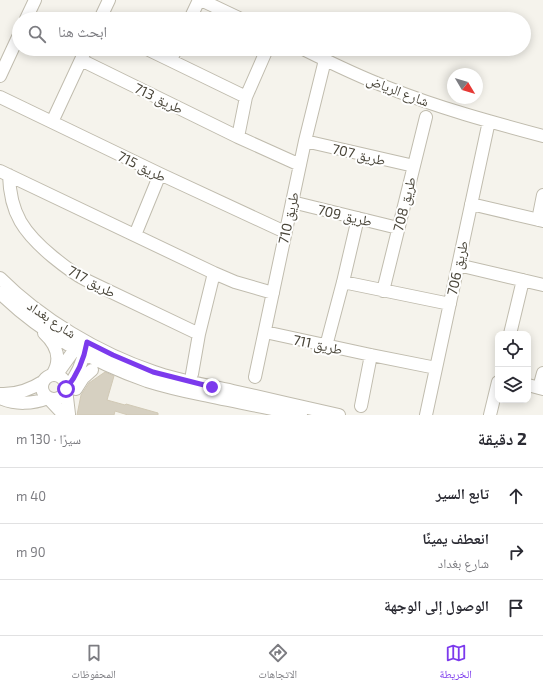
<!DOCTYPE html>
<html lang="ar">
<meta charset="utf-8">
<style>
:root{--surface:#fff;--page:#f7f7f7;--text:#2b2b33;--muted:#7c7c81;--line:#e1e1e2;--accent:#7c3aed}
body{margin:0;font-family:"Exo 2","Noto Naskh Arabic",sans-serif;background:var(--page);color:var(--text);direction:rtl}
.controls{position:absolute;right:12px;bottom:12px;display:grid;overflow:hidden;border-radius:8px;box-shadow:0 2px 10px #0003}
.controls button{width:36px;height:36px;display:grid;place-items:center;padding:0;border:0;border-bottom:1px solid var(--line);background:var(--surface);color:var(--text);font:20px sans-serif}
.compass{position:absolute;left:447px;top:68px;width:36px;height:36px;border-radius:50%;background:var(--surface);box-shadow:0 2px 10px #0003;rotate:128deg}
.stop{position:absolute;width:12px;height:12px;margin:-9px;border:3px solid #7c3aed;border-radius:50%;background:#fff}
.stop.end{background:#7c3aed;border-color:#fff;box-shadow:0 1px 4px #0008}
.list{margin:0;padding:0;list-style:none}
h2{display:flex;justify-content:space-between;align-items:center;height:52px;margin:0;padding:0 16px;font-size:17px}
h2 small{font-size:13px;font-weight:400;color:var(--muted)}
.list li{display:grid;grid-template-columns:26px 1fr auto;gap:12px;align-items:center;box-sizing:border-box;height:56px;padding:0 16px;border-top:1px solid var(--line)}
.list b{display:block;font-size:15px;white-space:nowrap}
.list p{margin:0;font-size:13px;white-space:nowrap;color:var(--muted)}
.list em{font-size:13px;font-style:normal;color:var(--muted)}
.icon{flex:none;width:22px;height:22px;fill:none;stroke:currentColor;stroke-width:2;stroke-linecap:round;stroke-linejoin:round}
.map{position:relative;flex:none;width:543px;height:415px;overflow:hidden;direction:ltr}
.search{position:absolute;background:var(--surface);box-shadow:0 2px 10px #0003;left:12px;right:12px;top:12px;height:44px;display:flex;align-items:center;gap:10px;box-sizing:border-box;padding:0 14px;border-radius:22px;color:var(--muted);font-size:15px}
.sheet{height:220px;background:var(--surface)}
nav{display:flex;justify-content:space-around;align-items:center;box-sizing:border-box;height:56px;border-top:1px solid var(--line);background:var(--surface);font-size:11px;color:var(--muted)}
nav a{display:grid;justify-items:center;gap:2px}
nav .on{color:var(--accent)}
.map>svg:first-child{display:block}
</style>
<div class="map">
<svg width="543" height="415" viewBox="0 0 543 415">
<rect width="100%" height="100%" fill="#f5f3ec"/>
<path fill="#d6d0c1" stroke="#d1c9b5" d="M105,372L114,376L107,400L125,405L126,404L158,413V415H128L115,411L114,415H77L81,395L89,383Z"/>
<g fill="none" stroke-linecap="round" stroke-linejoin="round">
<defs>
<path id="minor" d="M201,0L241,19
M26,19L35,0
M100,19L109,0
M190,19L199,0
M147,49L246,97
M303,49C331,63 360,77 389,88C439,108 491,122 543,136
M81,60L238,137L300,165
M171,60L176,49
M0,76L19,35
M0,97L160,174L285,232
M52,122L86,49
M238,137L246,97L267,49
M305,141L414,166
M0,171L214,273L235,282L273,293
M9,175C10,214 24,233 53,257C64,266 74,274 86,280L199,334
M292,202L398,228
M471,204L543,221
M538,220L543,195
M135,235L160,174
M458,265L543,285
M0,278C41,319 98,353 154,372C179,381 207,385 233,391C268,399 304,407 339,415
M343,282L450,304
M383,291L426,117
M0,293C41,333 93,362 147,381C166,387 184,391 203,395C236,402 269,408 301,415
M265,332L371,355L436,368
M44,333C57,345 62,360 52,375
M510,334L523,280
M326,346L343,282L358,218
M57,374L80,342
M192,374L199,334L214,273
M42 387a12 12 0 1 1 24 0a12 12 0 1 1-24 0Z
M255,377L305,141L325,60
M528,385L543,389
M539,388L543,373
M76,389L83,378L92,370
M0,394C17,395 30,390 44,381
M0,398C15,405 33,404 48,398L64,415
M361,406L371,355
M69,414L66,389C77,376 83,362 86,346
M426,415L489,121
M490,415L498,382"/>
</defs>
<use href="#minor" stroke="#c0bcae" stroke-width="14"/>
<use href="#minor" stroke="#fff" stroke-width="12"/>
</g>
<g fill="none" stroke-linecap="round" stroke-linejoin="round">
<path stroke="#7c3aed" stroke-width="5" d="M66,389C78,374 84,360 87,342L113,355L153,372L212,387"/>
</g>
<g text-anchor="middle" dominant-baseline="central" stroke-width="4" stroke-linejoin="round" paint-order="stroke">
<g font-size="14" fill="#494539" stroke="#fff">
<text transform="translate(398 90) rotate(21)">شارع الرياض</text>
<text transform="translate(159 98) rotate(26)">طريق 713</text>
<text transform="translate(359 154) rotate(13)">طريق 707</text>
<text transform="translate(142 166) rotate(26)">طريق 715</text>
<text transform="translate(404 204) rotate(-76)">طريق 708</text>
<text transform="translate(345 215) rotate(13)">طريق 709</text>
<text transform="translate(288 218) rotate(-78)">طريق 710</text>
<text transform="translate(457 268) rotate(-78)">طريق 706</text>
<text transform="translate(92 281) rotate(28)">طريق 717</text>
<text transform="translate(52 319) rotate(34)">شارع بغداد</text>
<text transform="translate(318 344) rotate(12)">طريق 711</text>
</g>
</g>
</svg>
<div class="controls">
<button><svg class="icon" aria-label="locate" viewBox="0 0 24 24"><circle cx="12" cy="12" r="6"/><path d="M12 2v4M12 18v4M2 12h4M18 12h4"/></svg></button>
<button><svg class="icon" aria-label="layers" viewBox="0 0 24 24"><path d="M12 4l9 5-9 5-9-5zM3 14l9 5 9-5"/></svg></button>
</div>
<svg class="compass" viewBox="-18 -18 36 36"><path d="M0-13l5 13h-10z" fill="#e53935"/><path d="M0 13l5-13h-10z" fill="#7c7c81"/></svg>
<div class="stop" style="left:66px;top:389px"></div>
<div class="stop end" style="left:212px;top:387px"></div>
<div class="search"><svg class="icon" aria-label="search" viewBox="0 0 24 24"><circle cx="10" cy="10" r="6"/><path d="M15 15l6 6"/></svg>ابحث هنا</div>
</div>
<section class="sheet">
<h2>2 دقيقة<small>سيرًا · 130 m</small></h2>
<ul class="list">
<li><svg class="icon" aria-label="ahead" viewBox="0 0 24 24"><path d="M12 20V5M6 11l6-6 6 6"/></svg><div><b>تابع السير</b></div><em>40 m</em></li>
<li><svg class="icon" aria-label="right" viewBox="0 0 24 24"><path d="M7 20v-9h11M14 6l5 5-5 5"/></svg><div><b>انعطف يمينًا</b><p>شارع بغداد</p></div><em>90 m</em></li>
<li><svg class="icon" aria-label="arrive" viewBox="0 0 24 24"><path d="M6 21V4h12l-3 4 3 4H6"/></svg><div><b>الوصول إلى الوجهة</b></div></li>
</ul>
</section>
<nav>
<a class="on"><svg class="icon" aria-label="map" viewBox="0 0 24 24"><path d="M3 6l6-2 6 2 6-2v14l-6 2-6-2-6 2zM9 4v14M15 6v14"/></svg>الخريطة</a>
<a><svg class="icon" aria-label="directions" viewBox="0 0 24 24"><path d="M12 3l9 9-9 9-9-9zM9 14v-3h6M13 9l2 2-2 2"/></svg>الاتجاهات</a>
<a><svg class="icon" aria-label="saved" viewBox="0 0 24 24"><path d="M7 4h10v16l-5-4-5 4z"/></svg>المحفوظات</a>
</nav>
